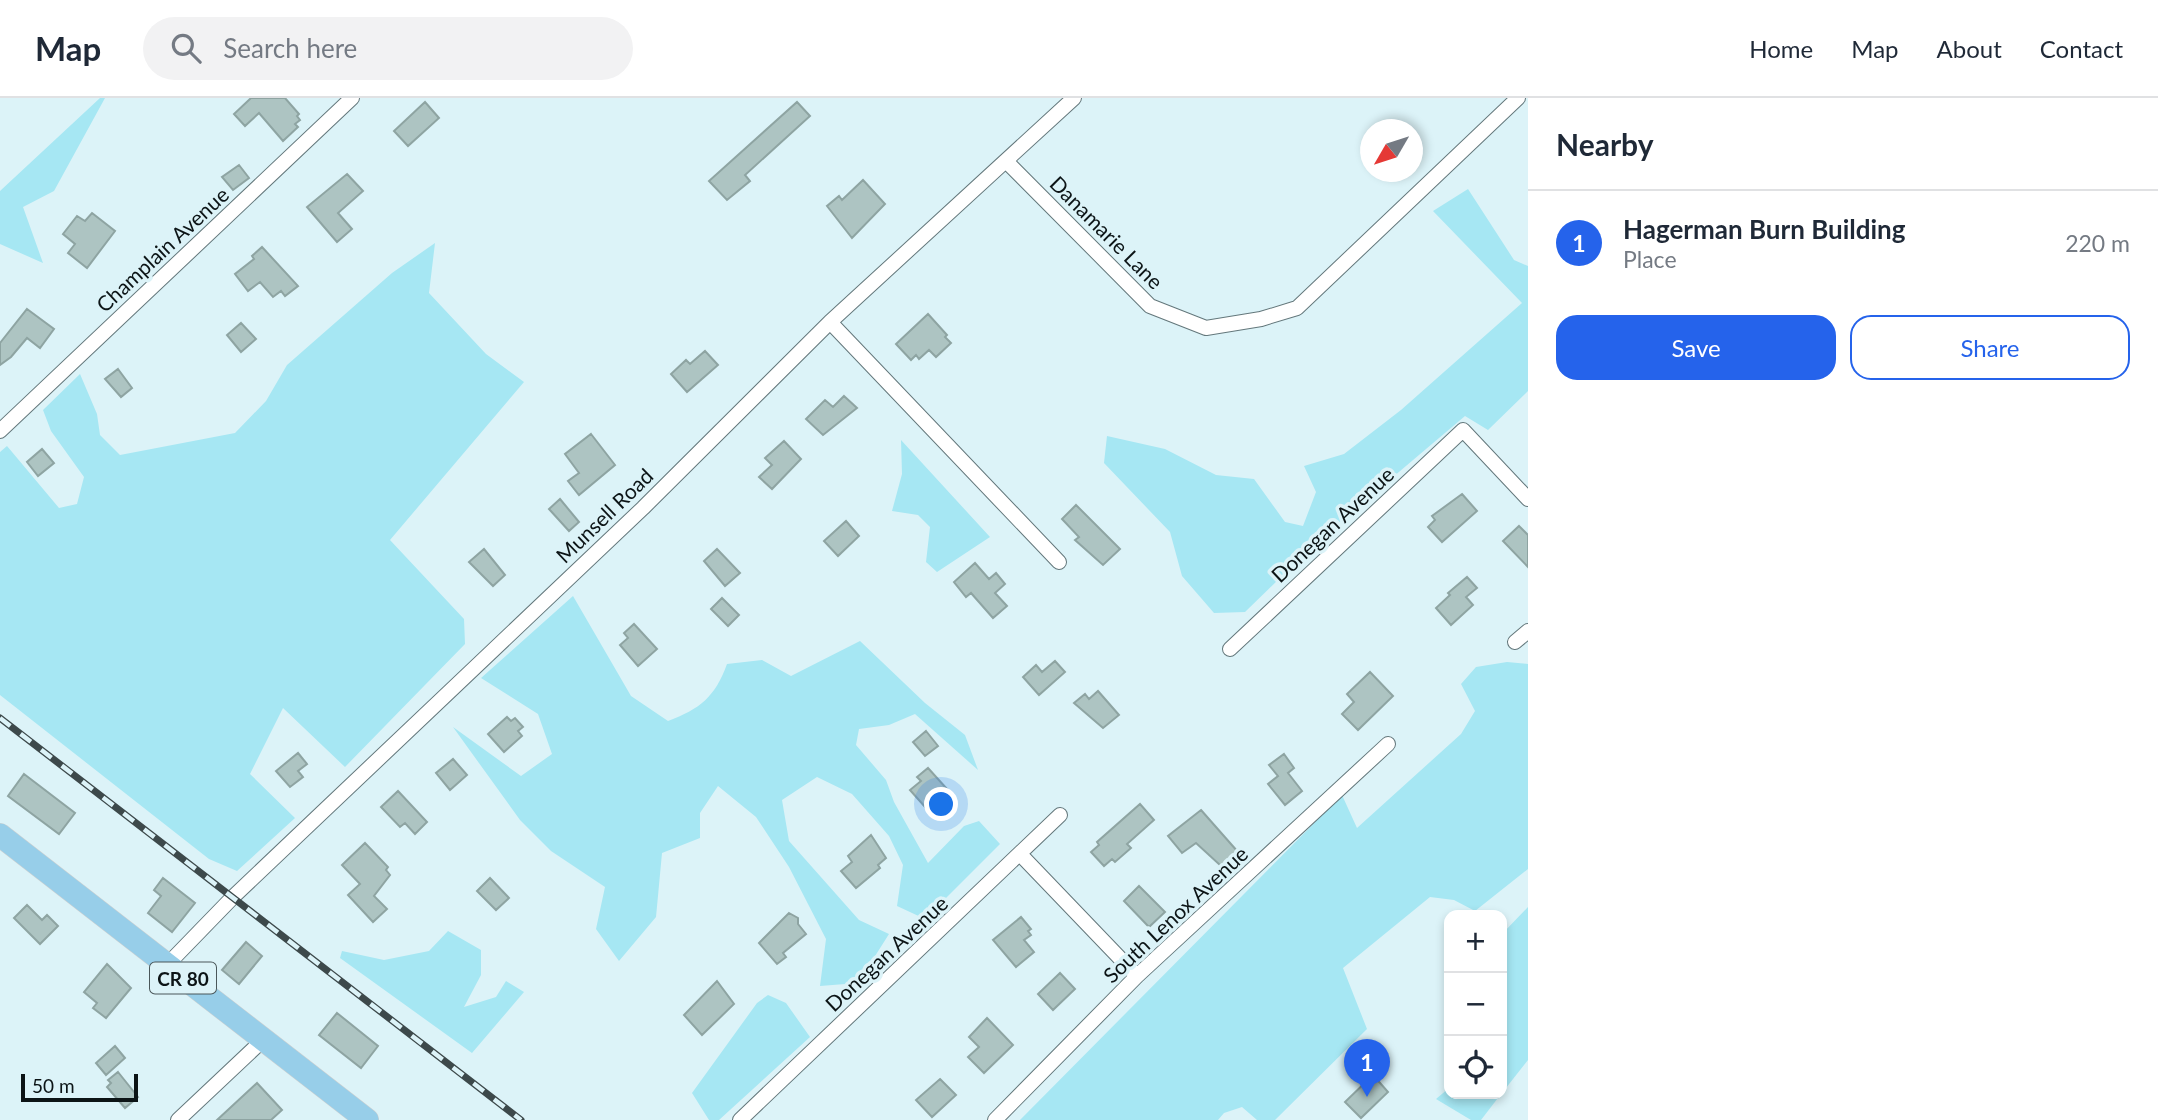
<!DOCTYPE html>
<meta charset="utf-8">
<style>
:root{--surface:#fff;--page:#f2f2f3;--text:#1f2937;--muted:#747a83;--line:#e0e1e3;--accent:#2563eb}
body{margin:0;font-family:Lato,sans-serif;background:var(--page);color:var(--text)}
.controls{position:absolute;right:21px;bottom:21px;display:grid;overflow:hidden;border-radius:14px;box-shadow:0 4px 10px #0003}
.controls button{width:63px;height:63px;display:grid;place-items:center;padding:0;border:0;border-bottom:2px solid var(--line);background:var(--surface);color:var(--text);font:35px sans-serif}
.compass{position:absolute;left:1360px;top:21px;width:63px;height:63px;border-radius:50%;background:var(--surface);box-shadow:0 4px 10px #0003;rotate:231deg}
.scale{position:absolute;left:21px;bottom:18px;width:117px;box-sizing:border-box;padding-left:7px;border:4px solid #0c1416;border-top:0;font-size:19px;line-height:24px;white-space:nowrap;color:#0c1416;-webkit-text-stroke:5px #dcf3f8;paint-order:stroke}
.you{position:absolute;left:942px;top:707px;width:24px;height:24px;margin:-18px;border:5px solid #fff;border-radius:50%;background:#1a73e8;box-shadow:0 0 0 10px #1a73e833}
.badge{display:grid;place-items:center;width:46px;height:46px;border-radius:50%;background:var(--accent);color:#fff;font-size:23px;font-weight:700}
.pin{position:absolute;translate:-50% -58px;filter:drop-shadow(0 2px 4px #0008)}
.pin::after{content:'';position:absolute;top:37px;width:24px;height:21px;background:inherit;clip-path:polygon(0 0,100% 0,50% 100%)}
.list{margin:0;padding:0;list-style:none}
h2{display:flex;justify-content:space-between;align-items:center;height:91px;margin:0;padding:0 28px;font-size:30px}
h2 small{font-size:23px;font-weight:400;color:var(--muted)}
.list li{display:grid;grid-template-columns:46px 1fr auto;gap:21px;align-items:center;box-sizing:border-box;height:105px;padding:0 28px;border-top:2px solid var(--line)}
.list b{display:block;font-size:26px;white-space:nowrap}
.list p{margin:0;font-size:23px;white-space:nowrap;color:var(--muted)}
.list em{font-size:23px;font-style:normal;color:var(--muted)}
.actions{display:flex;gap:14px;padding:21px 28px}
.actions a{flex:1;padding:16px 0;border:2px solid var(--accent);border-radius:21px;text-align:center;font-size:24px;color:var(--accent)}
.actions .main{background:var(--accent);color:#fff}
.icon{flex:none;width:38px;height:38px;fill:none;stroke:currentColor;stroke-width:2;stroke-linecap:round;stroke-linejoin:round}
.map{position:relative;flex:none;width:1528px;height:1022px;overflow:hidden}
header{display:flex;align-items:center;gap:42px;box-sizing:border-box;height:98px;padding:0 35px;background:var(--surface);border-bottom:2px solid var(--line)}
header strong{font-size:33px}
nav{display:flex;gap:38px;margin-inline-start:auto;font-size:24px}
.search{width:490px;height:63px;background:var(--page);display:flex;align-items:center;gap:18px;box-sizing:border-box;padding:0 24px;border-radius:38px;color:var(--muted);font-size:26px}
main{display:flex}
aside{flex:1;background:var(--surface)}
.map>svg:first-child{display:block}
</style>
<header>
<strong>Map</strong>
<div class="search"><svg class="icon" aria-label="search" viewBox="0 0 24 24"><circle cx="10" cy="10" r="6"/><path d="M15 15l6 6"/></svg>Search here</div>
<nav><a>Home</a><a>Map</a><a>About</a><a>Contact</a></nav>
</header>
<main>
<div class="map">
<svg width="1528" height="1022" viewBox="0 0 1528 1022">
<rect width="100%" height="100%" fill="#dcf3f8"/>
<path fill="#a6e7f3" d="M100,0H105L54,93L23,109L43,165L0,146V93Z
M1468,91L1514,162L1528,168V293L1488,332L1465,318L1321,440L1245,514L1214,515L1182,478L1170,434L1104,365L1107,338L1165,351L1216,377L1254,381L1285,424L1303,428L1316,394L1304,368L1344,356L1401,312L1522,205L1433,113Z
M435,145L429,195L486,256L524,284L390,442L464,521L465,546L345,669L283,610L250,676L295,720L237,773L209,761L0,597V354L7,348L59,410L77,406L84,379L51,333L43,312L80,276L97,316L100,337L120,357L235,335L266,303L287,267L392,175Z
M901,342L990,439L937,474L926,464L930,429L918,417L892,413L902,376Z
M573,498L631,598L668,623C700,611 715,599 727,566L762,562L791,578L860,543L925,605L965,637L978,672L915,616L889,627L859,631L856,647L886,682L894,704L928,765L964,728L979,723L1000,746L925,821L897,808L903,767L889,738L852,696L817,679L782,702L789,743L859,822L889,836L858,885L820,888L826,841L789,769L756,719L718,688L700,715V740L662,755L656,819L619,863L596,831L605,789L551,753L520,722L453,629L521,678L552,656L538,616L481,580Z
M1507,564L1528,566V771L1475,813L1454,802L1430,799L1343,870L1367,931L1275,1022H1257L1242,1009L1224,1015L1218,1022H1020L1342,697L1357,730L1461,636L1475,613L1461,586L1476,569Z
M1528,809V962L1502,995V836Z
M448,833L481,852V877L464,909L496,899L506,883L524,894L472,955L340,860L342,853L384,862L429,853Z
M768,897L786,905L810,939L719,1022H709L692,995L757,905Z
M1449,990V996H1501L1481,1022H1471L1436,1001Z"/>
<path fill="#adc4c2" stroke="#8ea4a2" stroke-width="2" d="M251,0H285L299,16L297,18L300,22L295,26L298,29L283,43L259,15L245,28L234,16Z
M425,4L439,20L408,48L394,33Z
M797,4L810,18L745,77L750,83L727,102L709,83Z
M239,67L249,80L233,92L222,79Z
M347,76L363,93L338,115L352,131L337,144L307,109Z
M863,82L885,106L852,140L827,108L839,98L842,102Z
M92,115L115,133L87,170L68,155L75,146L63,136L77,118L85,123Z
M262,149L298,188L285,198L281,193L273,199L260,184L248,193L235,176L254,161L252,158Z
M27,211L54,231L40,250L27,240L11,259L0,267V245Z
M928,216L947,237L945,239L951,245L936,259L929,252L919,261L916,257L911,262L896,246Z
M241,225L256,241L241,254L227,237Z
M705,253L718,267L687,294L671,276L686,262L690,266Z
M118,271L132,290L121,299L105,281Z
M844,298L857,310L823,337L806,321L825,302L833,309Z
M591,336L615,367L579,397L568,383L579,375L565,356Z
M784,343L801,361L772,391L759,379L772,367L765,360Z
M42,351L54,365L38,378L27,364Z
M1462,396L1477,413L1442,444L1428,429L1435,422L1432,418Z
M560,401L579,424L569,433L549,411Z
M1076,407L1120,451L1103,467L1075,442L1079,439L1062,421Z
M846,423L859,438L838,458L824,443Z
M1519,428L1528,437V469L1503,443Z
M484,451L505,477L493,488L469,464Z
M717,451L740,475L725,488L704,463Z
M975,465L989,481L996,475L1005,486L995,495L1007,508L993,520L971,495L966,499L954,484Z
M1467,479L1477,490L1466,499L1473,507L1451,527L1436,510L1450,497L1448,495Z
M722,500L739,517L728,528L711,511Z
M634,526L657,551L638,568L620,547L628,540L624,535Z
M1055,563L1065,574L1039,597L1023,579L1036,567L1042,574Z
M1370,574L1393,598L1358,632L1342,616L1354,604L1347,596Z
M1098,593L1119,617L1103,630L1074,605L1085,596L1089,601Z
M507,619L511,623L515,620L523,629L518,633L522,638L504,654L488,636Z
M926,633L938,648L925,658L913,644Z
M298,655L307,666L298,673L303,679L290,689L276,673Z
M1284,656L1294,670L1288,675L1302,693L1285,707L1268,686L1278,678L1269,667Z
M453,661L467,677L450,692L436,675Z
M928,670L947,691L926,710L910,692L921,683L917,679Z
M24,676L75,715L59,736L8,698Z
M398,693L427,724L415,736L405,725L400,729L381,709Z
M1140,706L1154,722L1127,746L1131,750L1115,764L1112,761L1104,768L1091,754L1099,747L1097,744Z
M1201,712L1238,754L1221,768L1196,745L1182,755L1168,738Z
M871,737L886,760L878,767L880,770L856,790L841,773L852,764L848,758Z
M365,745L388,769L386,772L390,777L374,798L387,811L373,824L348,797L360,786L342,767Z
M163,780L195,805L172,834L148,815L161,798L154,792Z
M490,780L509,800L496,812L477,793Z
M1139,788L1165,814L1149,829L1124,803Z
M27,807L42,822L47,817L58,828L40,846L14,820Z
M789,815L798,820V826L806,836L783,855L786,859L777,866L759,845Z
M1021,819L1031,831L1028,833L1031,837L1024,842L1034,854L1016,869L993,842Z
M246,844L262,858L239,886L222,872Z
M107,866L131,890L106,920L93,910L97,905L84,894Z
M1060,875L1075,891L1053,912L1038,896Z
M717,883L734,906L702,937L684,917Z
M337,915L378,948L361,970L319,937Z
M987,920L1013,947L984,975L968,959L979,949L969,939Z
M115,948L125,960L106,977L96,965Z
M118,974L138,999L125,1010L107,989L111,985L108,982Z
M1373,977L1388,994L1361,1020L1345,1004Z
M940,981L956,997L932,1019L916,1002Z
M257,985L282,1012L271,1022H217Z"/>
<g fill="none" stroke-linecap="round" stroke-linejoin="round">
<defs>
<path id="minor" d="M1007,64L1150,208L1206,230L1261,221L1297,210L1518,0
M830,224L1059,464
M0,333L352,0
M1515,544L1528,533
M1230,551L1463,332L1528,401
M1020,756L1137,878
M167,867L233,799L643,410L830,224L1074,0
M178,1022L263,942
M740,1022L1060,717
M995,1022L1137,878L1388,646"/>
<path id="primary" d="M0,737L367,1022"/>
</defs>
<use href="#minor" stroke="#63777b" stroke-width="16"/>
<use href="#primary" stroke="#ced0d0" stroke-width="24"/>
<use href="#minor" stroke="#fff" stroke-width="14"/>
<use href="#primary" stroke="#97cee9" stroke-width="23"/>
<defs>
<path id="rail" d="M0,620L521,1022"/>
</defs>
<use href="#rail" stroke="#3d494b" stroke-width="7"/>
<use href="#rail" stroke="#dcf3f8" stroke-width="4.5" stroke-dasharray="13" stroke-linecap="butt"/>
</g>
<g text-anchor="middle" dominant-baseline="central" stroke-width="7" stroke-linejoin="round" paint-order="stroke">
<rect fill="#dcf3f8" stroke="#4a575a" stroke-width="2" x="150" y="864.5" width="66" height="31" rx="5"/>
<g font-size="19" font-weight="bold" fill="#0c1416">
<text x="183" y="880">CR 80</text>
</g>
<g font-size="21" fill="#0c1416" stroke="#dcf3f8">
<text transform="translate(1107 134) rotate(45)">Danamarie Lane</text>
<text transform="translate(162 151) rotate(-43)">Champlain Avenue</text>
<text transform="translate(604 417) rotate(-44)">Munsell Road</text>
<text transform="translate(1332 426) rotate(-43)">Donegan Avenue</text>
<text transform="translate(1175 816) rotate(-43)">South Lenox Avenue</text>
<text transform="translate(886 855) rotate(-43)">Donegan Avenue</text>
</g>
</g>
</svg>
<div class="controls">
<button>+</button>
<button>−</button>
<button><svg class="icon" aria-label="locate" viewBox="0 0 24 24"><circle cx="12" cy="12" r="6"/><path d="M12 2v4M12 18v4M2 12h4M18 12h4"/></svg></button>
</div>
<svg class="compass" viewBox="-18 -18 36 36"><path d="M0-13l5 13h-10z" fill="#e53935"/><path d="M0 13l5-13h-10z" fill="#747a83"/></svg>
<div class="scale">50 m</div>
<div class="you"></div>
<div class="pin badge" style="left:1367px;top:999px">1</div>
</div>
<aside>
<h2>Nearby<small></small></h2>
<ul class="list">
<li><span class="badge">1</span><div><b>Hagerman Burn Building</b><p>Place</p></div><em>220 m</em></li>
</ul>
<div class="actions"><a class="main">Save</a><a>Share</a></div>
</aside>
</main>
